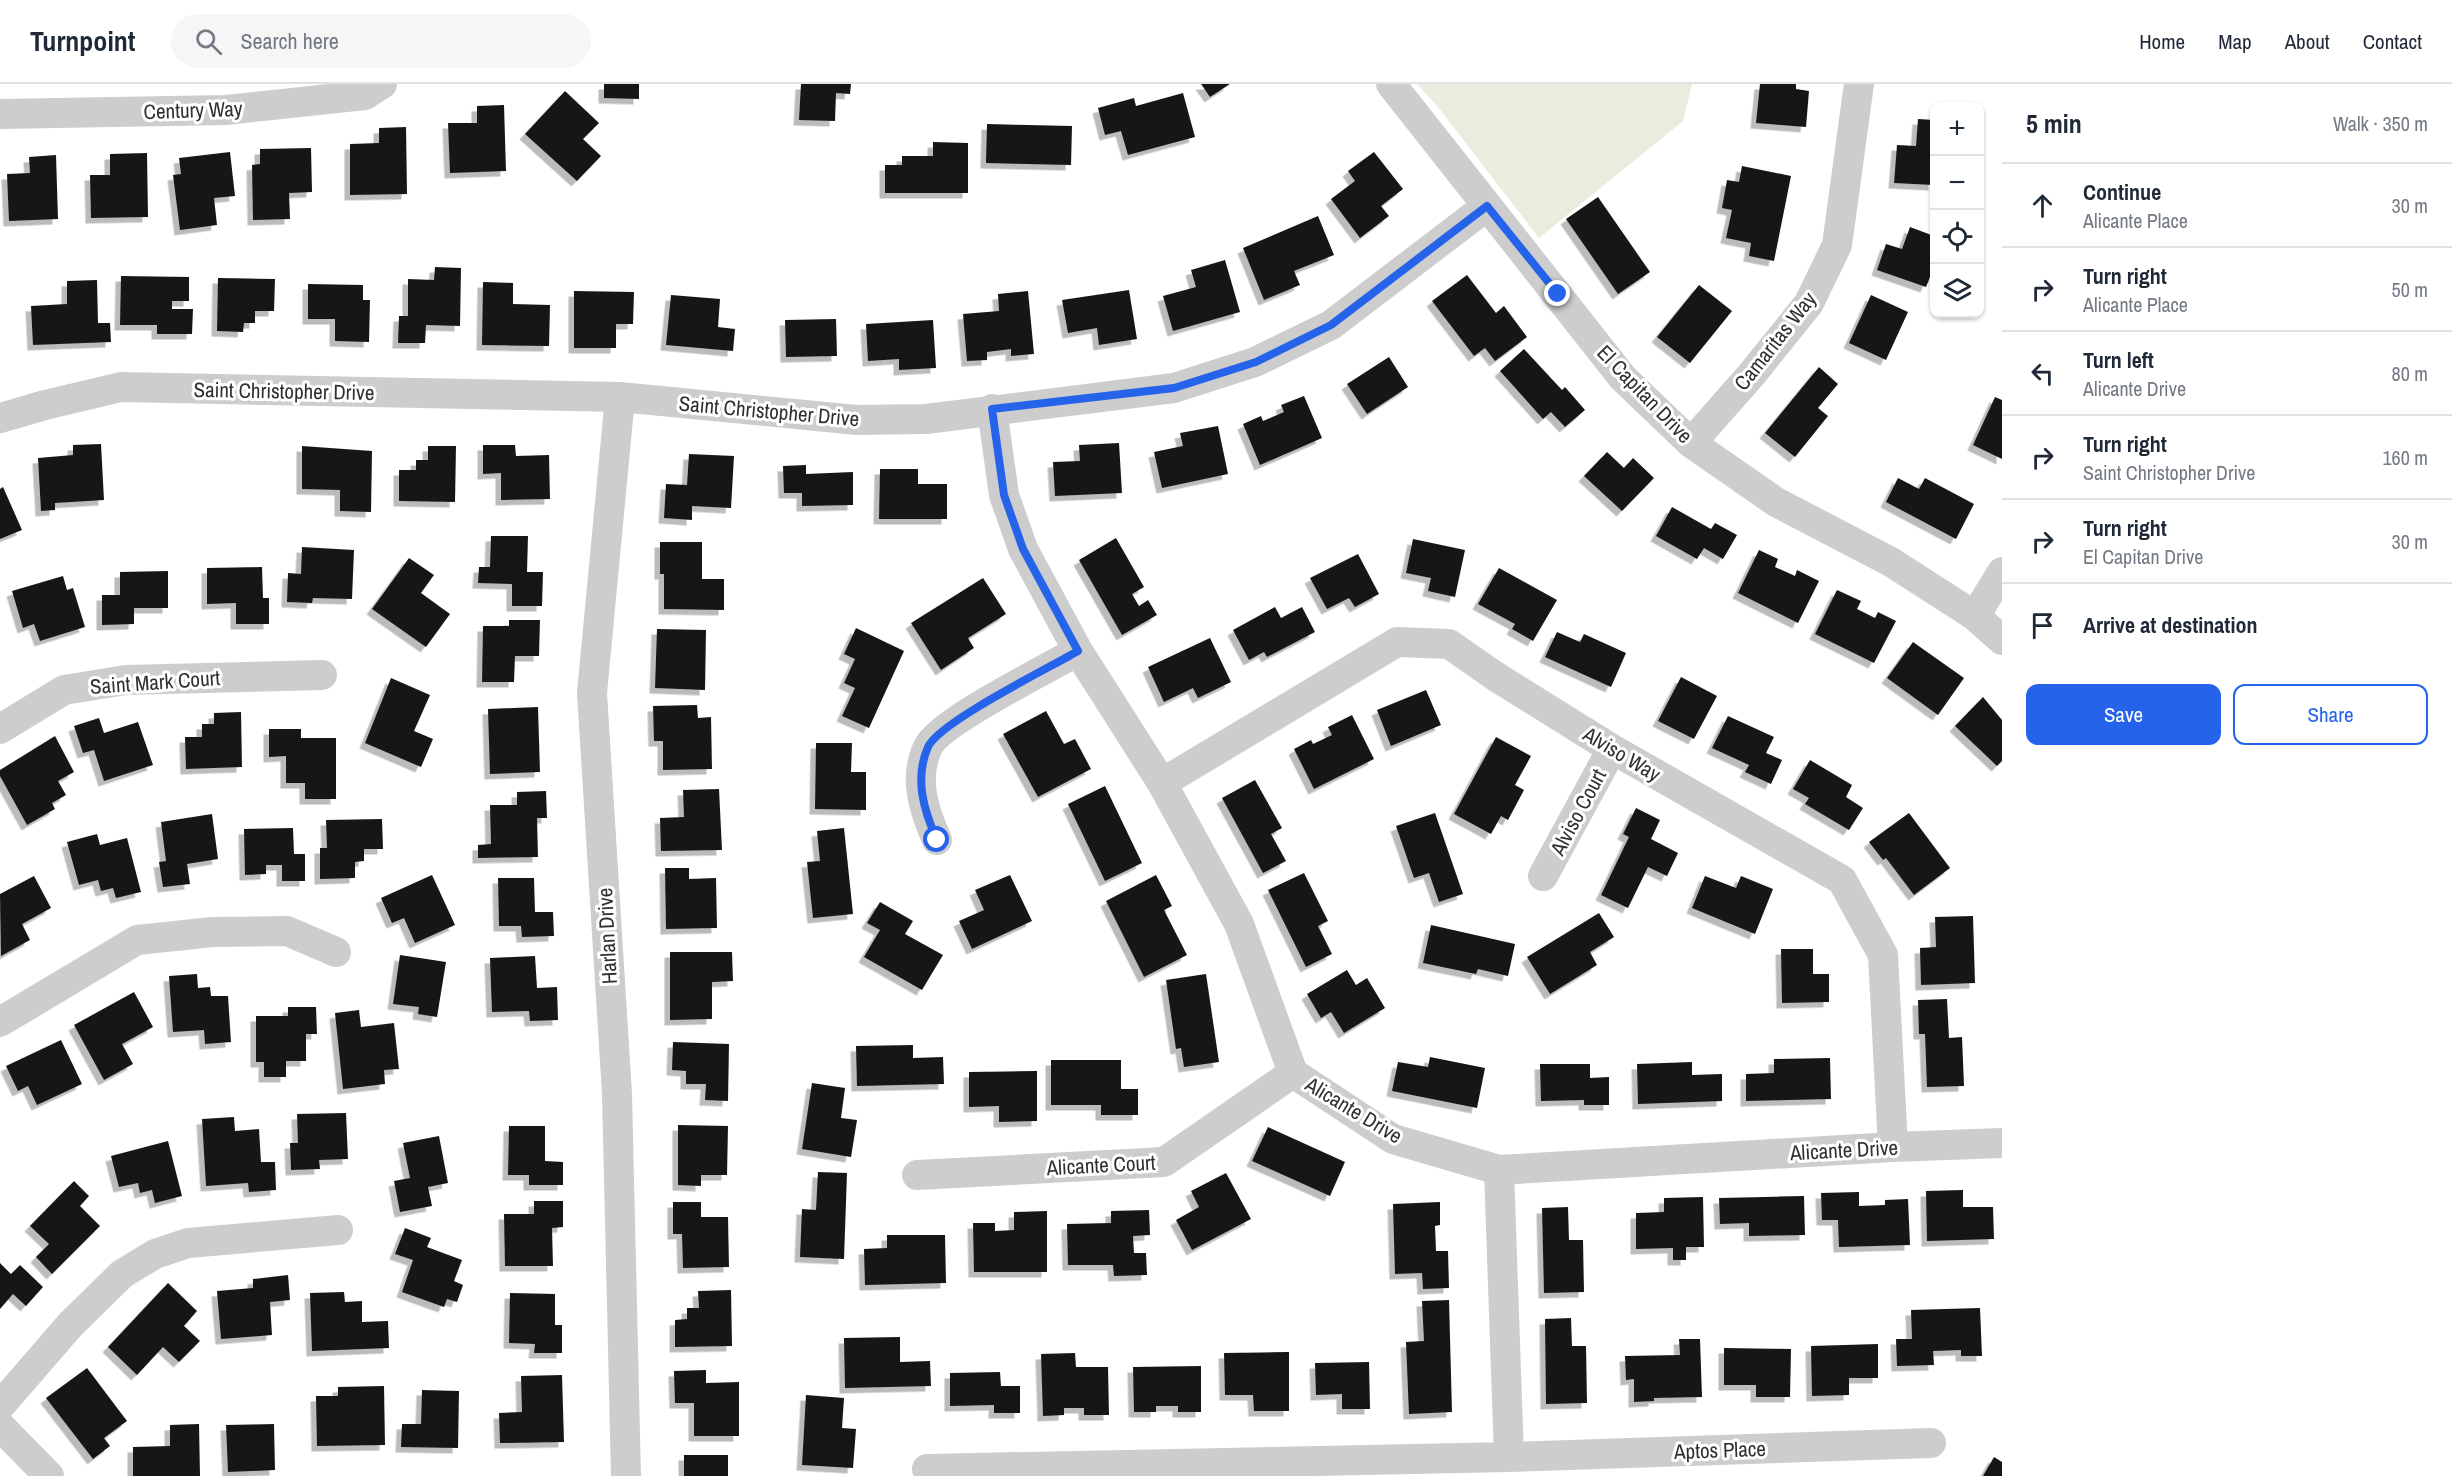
<!DOCTYPE html>
<meta charset="utf-8">
<style>
:root{--surface:#fff;--page:#f6f6f7;--text:#1f2937;--muted:#747a83;--line:#e0e1e3;--accent:#2563eb}
body{margin:0;font-family:"Archivo Narrow",sans-serif;background:var(--page);color:var(--text)}
.controls{position:absolute;right:18px;top:18px;display:grid;overflow:hidden;border-radius:12px;box-shadow:0 2px 4px #0004}
.controls button{width:54px;height:54px;display:grid;place-items:center;padding:0;border:0;border-bottom:2px solid var(--line);background:var(--surface);color:var(--text);font:30px sans-serif}
.stop{position:absolute;width:18px;height:18px;margin:-14px;border:4px solid #2563eb;border-radius:50%;background:#fff}
.stop.end{background:#2563eb;border-color:#fff;box-shadow:0 2px 6px #0008}
.list{margin:0;padding:0;list-style:none}
h2{display:flex;justify-content:space-between;align-items:center;height:78px;margin:0;padding:0 24px;font-size:26px}
h2 small{font-size:20px;font-weight:400;color:var(--muted)}
.list li{display:grid;grid-template-columns:39px 1fr auto;gap:18px;align-items:center;box-sizing:border-box;height:84px;padding:0 24px;border-top:2px solid var(--line)}
.list b{display:block;font-size:22px;white-space:nowrap}
.list p{margin:0;font-size:20px;white-space:nowrap;color:var(--muted)}
.list em{font-size:20px;font-style:normal;color:var(--muted)}
.actions{display:flex;gap:12px;padding:18px 24px}
.actions a{flex:1;padding:14px 0;border:2px solid var(--accent);border-radius:12px;text-align:center;font-size:21px;color:var(--accent)}
.actions .main{background:var(--accent);color:#fff}
.icon{flex:none;width:33px;height:33px;fill:none;stroke:currentColor;stroke-width:2;stroke-linecap:round;stroke-linejoin:round}
.map{position:relative;flex:none;width:2002px;height:1392px;overflow:hidden}
header{display:flex;align-items:center;gap:36px;box-sizing:border-box;height:84px;padding:0 30px;background:var(--surface);border-bottom:2px solid var(--line)}
header strong{font-size:28px}
nav{display:flex;gap:33px;margin-inline-start:auto;font-size:21px}
.search{width:420px;height:54px;background:var(--page);display:flex;align-items:center;gap:15px;box-sizing:border-box;padding:0 21px;border-radius:33px;color:var(--muted);font-size:22px}
main{display:flex}
aside{flex:1;background:var(--surface)}
.map>svg:first-child{display:block}
</style>
<header>
<strong>Turnpoint</strong>
<div class="search"><svg class="icon" aria-label="search" viewBox="0 0 24 24"><circle cx="10" cy="10" r="6"/><path d="M15 15l6 6"/></svg>Search here</div>
<nav><a>Home</a><a>Map</a><a>About</a><a>Contact</a></nav>
</header>
<main>
<div class="map">
<svg width="2002" height="1392" viewBox="0 0 2002 1392">
<defs>
<filter id="shadow"><feDropShadow dx="-5.5" dy="5.5" stdDeviation="0" flood-color="#0004"/></filter>
</defs>
<rect width="100%" height="100%" fill="#fff"/>
<path fill="#e8edde" d="M1417,0H1692L1683,37L1539,154L1438,23Z"/>
<path fill="#171717" filter="url(#shadow)" d="M604,0H639V15L604,14Z
M801,0H851L850,10L836,9L835,37L799,36Z
M1201,0H1230L1210,13Z
M1760,0H1796V5L1809,7L1806,43L1756,39Z
M565,7L599,39L583,55L601,72L577,97L525,50Z
M1183,9L1195,53L1128,71L1121,47L1105,51L1098,24L1134,14L1136,22Z
M504,21L506,87L450,89L448,39H477V22Z
M1918,35L1934,36V101L1894,99L1897,61L1916,62Z
M987,40L1072,42L1071,81L986,79Z
M406,43L407,110L350,111V60L379,59V44Z
M933,58L968,59V109H885V81H902V72H933Z
M311,64L312,108L289,109L290,135L253,136L252,81L260,80V65Z
M230,68L235,112L214,114L217,141L180,146L173,91L181,90L179,74Z
M1374,68L1403,105L1381,122L1389,132L1360,154L1331,115L1355,97L1348,87Z
M147,69L148,133L91,134L90,91H110V70Z
M56,71L58,135L9,137L7,90L30,89L29,73Z
M1742,82L1791,92L1774,177L1749,172L1751,159L1726,154L1732,126L1722,124L1727,96L1739,98Z
M1598,113L1650,188L1618,210L1566,135Z
M1318,132L1334,171L1294,187L1300,201L1264,216L1243,164Z
M1910,143L1934,152V194L1930,193L1926,203L1877,186L1886,160L1902,165Z
M1225,176L1240,228L1173,247L1163,212L1196,203L1191,186Z
M435,183L461,184L460,242L426,241L425,259H398L399,232H408V195L434,196Z
M1467,191L1496,229L1504,222L1527,253L1495,277L1485,264L1474,272L1432,217Z
M121,192L189,193V217H172V225H193L192,250H157V241H120Z
M218,194L275,195L274,227H255V239H244L243,248L217,247Z
M97,196L98,239H110L111,258L33,261L31,222L67,220V197Z
M483,198L513,199V220L550,221L549,262L482,261Z
M308,200L363,201V216H370L369,258L335,257V235H308Z
M1699,201L1732,227L1690,279L1657,253Z
M1129,206L1137,255L1099,261L1097,244L1068,249L1062,216Z
M574,207L634,208L633,240H616V264H574Z
M1028,207L1034,270L1011,272V265L987,268V276L967,277L963,230L999,227L998,210Z
M671,211L720,215L718,243L735,245L733,267L666,261Z
M1871,211L1908,228L1886,276L1849,259Z
M836,235L837,272L786,273L785,236Z
M933,236L936,284L899,286V275L868,277L866,240Z
M1524,265L1562,306L1565,303L1585,326L1565,343L1551,328L1543,335L1500,287Z
M1389,273L1408,303L1367,330L1347,300Z
M1819,283L1838,300L1818,324L1828,332L1795,373L1765,349Z
M1304,312L1322,354L1260,381L1243,340L1261,332L1263,337L1284,328L1281,321Z
M1995,313L2002,316V375L1973,361Z
M1218,342L1228,390L1162,404L1154,368L1183,362L1180,349Z
M1119,359L1122,409L1055,412L1053,378L1080,377L1079,361Z
M101,360L104,416L55,419V426L41,427L38,374L73,371V361Z
M483,361H515L516,372L549,371L550,415L501,416V389L483,390Z
M302,362L372,367L371,428L340,427V406L302,405Z
M428,362H456L455,418L399,417V386H416V376H428Z
M1607,368L1624,384L1633,374L1654,394L1622,427L1584,392Z
M689,370L734,372L731,424L692,422V436L664,434L666,400L687,401Z
M806,381V390L853,388V421L802,422V409H784L783,382Z
M880,385H918V400H947V435H879Z
M1898,394L1919,405L1925,394L1974,420L1956,455L1886,418Z
M3,403L22,446L0,455V405Z
M1672,423L1711,445L1715,439L1737,451L1723,475L1704,464L1697,475L1656,452Z
M491,452H528L527,488H543L542,522H512V500L478,499L479,483H490Z
M1116,454L1144,503L1132,510L1139,522L1148,516L1157,531L1122,551L1079,476Z
M1413,455L1465,466L1455,513L1428,507L1431,494L1406,489Z
M660,458H702V495H724V526L664,525V490H660Z
M302,463L354,466L352,515L313,514L312,519L287,518L288,489L301,490Z
M1759,466L1778,475L1775,483L1795,492L1797,486L1819,497L1798,539L1738,509Z
M1358,470L1379,510L1355,523L1349,514L1327,525L1310,494Z
M409,474L434,491L421,509L450,530L426,563L372,525Z
M262,483L263,514H269V540H236V519L207,520V484Z
M1499,484L1557,516L1533,557L1512,545L1515,540L1478,520Z
M168,487V524H134V540L102,541V511H120V488Z
M63,492L67,506L73,504L85,543L40,557L34,540L23,544L12,507Z
M983,494L1006,530L968,554L974,564L941,586L911,539Z
M1837,506L1861,517L1857,525L1875,534L1878,528L1896,537L1874,579L1815,550Z
M1275,523L1281,534L1302,523L1315,548L1267,573L1264,568L1249,576L1233,546Z
M509,536H540L539,572H515L514,598H482L483,542H509Z
M856,544L904,567L869,644L842,632L855,604L844,599L855,575L844,570Z
M657,545L706,546L705,606L655,604Z
M1557,548L1580,558L1584,550L1626,569L1611,603L1545,573Z
M1210,554L1231,598L1198,614L1193,604L1164,618L1148,583Z
M1913,558L1964,594L1938,631L1887,594Z
M1681,593L1717,612L1694,655L1658,637Z
M391,594L430,611L414,647L433,655L421,683L365,659Z
M1426,606L1441,641L1391,662L1377,626Z
M1983,613L2002,636V677L1997,682L1955,642Z
M697,621L698,634L711,633L712,685L663,686V657H654L653,622Z
M538,623L540,688L490,690L488,625Z
M1046,627L1064,660L1075,655L1091,685L1038,713L1003,650Z
M241,628L242,683L186,685L185,653H202V640H214V629Z
M1352,631L1374,675L1314,705L1294,665L1311,656L1313,660L1332,651L1328,643Z
M1728,632L1774,653L1766,669L1782,676L1771,700L1745,688L1749,681L1712,664Z
M99,634L104,649L138,638L153,681L104,697L94,666L83,669L74,642Z
M269,645H301V654H336V715H305V699H286V672L269,673Z
M55,652L74,688L58,697L66,711L52,719L55,725L27,741L0,692V686Z
M1496,653L1531,672L1515,701L1524,706L1508,736L1501,732L1491,750L1454,730Z
M816,659H852L851,688H866V726L815,725Z
M1810,676L1852,701L1846,713L1863,724L1849,746L1805,720L1809,714L1793,705Z
M1255,696L1282,744L1271,750L1286,777L1263,789L1222,714Z
M1105,702L1142,779L1105,797L1068,720Z
M719,705L722,766L661,767L660,734L684,733L683,706Z
M546,707L547,734H537L538,773L478,774V761L491,760L490,721H517V708Z
M1636,724L1660,736L1651,755L1678,769L1667,792L1648,783L1628,824L1601,811L1629,753L1623,750Z
M1435,729L1463,810L1439,818L1429,789L1414,794L1396,742Z
M1909,729L1950,784L1914,811L1886,774L1883,776L1869,758Z
M212,730L218,775L187,780L190,800L163,803L159,778L166,777L161,738Z
M382,735L383,765H364V777L355,778V794L320,795V764H327L326,736Z
M293,744L294,770H305V797H282V781H266V790L245,791L244,745Z
M844,744L853,830L813,834L807,778L820,777L817,747Z
M97,750L100,761L127,754L141,808L116,814L113,804L101,807L98,796L79,801L67,758Z
M665,784H689V795L716,794L717,844L666,845Z
M1304,789L1328,837L1318,842L1332,870L1306,883L1268,806Z
M432,791L455,841L415,859L404,834L392,839L381,814Z
M1010,791L1032,837L972,865L959,837L984,826L975,806Z
M1156,791L1172,822L1164,826L1187,871L1144,893L1106,817Z
M34,792L51,824L22,840L30,856L1,872L0,810Z
M1705,792L1736,804L1741,792L1773,805L1755,850L1692,824Z
M498,794H534L535,828H553L554,852L522,853L521,842H499Z
M880,818L913,837L905,850L943,871L922,906L864,873L880,846L867,839Z
M1599,829L1614,853L1590,868L1597,881L1550,910L1527,873Z
M1973,832L1975,899L1921,901L1920,864L1936,863L1935,833Z
M1431,841L1515,860L1508,892L1478,885L1476,890L1423,879Z
M1781,865H1813V890H1829V918L1782,919Z
M670,868H732L733,897L712,898V935L670,936Z
M400,871L446,878L437,933L418,930L419,923L393,920Z
M535,872L537,904L557,903L558,936L530,937L529,927L492,928L490,874Z
M1347,886L1356,901L1367,894L1385,924L1344,949L1331,928L1321,934L1307,910Z
M197,890L198,904L210,903L211,912H228L231,958L205,960L204,946L173,948L169,892Z
M1206,890L1219,978L1184,983L1181,964L1176,965L1166,896Z
M134,908L153,943L122,960L133,980L104,996L74,941Z
M1947,915L1949,954L1962,953L1964,1002L1927,1003L1925,950H1919L1918,916Z
M288,923H316L317,950H306V977H286V993H264V978H256V932H288Z
M359,926L361,943L394,939L399,985L384,986L385,1000L343,1005L335,929Z
M61,956L82,1000L37,1021L28,1002L18,1007L6,982Z
M673,958L729,960L728,1017L705,1016L706,1000H686V987L672,986Z
M913,961V974L943,973L944,1000L857,1002L856,962Z
M1430,973L1485,984L1477,1024L1392,1007L1398,978L1428,983Z
M1830,974L1831,1015L1746,1017V990L1774,989V975Z
M1051,976H1121V1005H1138V1031H1101V1021H1051Z
M1692,978V991L1722,990V1017L1638,1020L1637,980Z
M1540,980H1590V994L1609,993V1021H1584V1016L1541,1017Z
M1037,987V1037L999,1038V1022L969,1023V988Z
M812,999L845,1004L841,1034L857,1036L851,1073L802,1065Z
M346,1029L348,1075L319,1076L320,1085L291,1086L290,1059H298L297,1030Z
M234,1033L235,1047L259,1045L261,1078H275L276,1106L249,1108L248,1099L206,1102L202,1035Z
M678,1041L728,1042L727,1091H701V1102L678,1101Z
M509,1042H545V1077L563,1078V1101H529V1091H508Z
M1268,1043L1345,1078L1330,1112L1252,1077Z
M439,1052L448,1099L428,1103L432,1122L400,1128L394,1097L410,1094L403,1059Z
M168,1057L182,1112L155,1119L152,1106L140,1109L138,1099L119,1103L111,1072Z
M818,1088L847,1089L844,1175L800,1173L802,1125L816,1126Z
M1226,1089L1251,1135L1192,1166L1176,1136L1199,1123L1191,1107Z
M74,1097L89,1112L80,1122L100,1142L52,1190L36,1173L49,1160L30,1142Z
M1963,1106V1123H1993L1994,1155L1927,1157L1926,1107Z
M1859,1108V1122L1885,1121V1116L1908,1115L1910,1161L1839,1163L1838,1136H1822L1821,1109Z
M1804,1112L1805,1151L1749,1152V1139L1720,1140L1719,1114Z
M1703,1113L1704,1163H1686V1176H1673V1164L1636,1165V1129L1664,1128V1114Z
M534,1117H563V1143L552,1144L553,1182H505L504,1130H534Z
M673,1118H701V1133H728L729,1183L683,1184L682,1150H673Z
M1440,1118V1141L1435,1142L1436,1167H1448L1449,1204L1423,1205L1422,1189L1395,1190L1393,1120Z
M1568,1123L1569,1156H1583L1584,1208L1544,1209L1542,1124Z
M1149,1126L1150,1151L1133,1152L1134,1169H1146L1147,1191L1114,1192L1113,1181H1068L1067,1140L1111,1139V1127Z
M1047,1127V1188H974L973,1139H995V1147L1014,1146V1128Z
M405,1144L431,1154L427,1163L462,1176L454,1197L463,1201L457,1218L447,1215L444,1223L402,1208L413,1176L395,1170Z
M887,1151H945L946,1199L865,1201L864,1165L887,1164Z
M0,1179L11,1190L20,1181L43,1203L26,1222L13,1210L0,1225Z
M288,1191L290,1216L270,1218L272,1251L221,1255L217,1207L253,1204V1195Z
M168,1199L197,1227L184,1242L200,1257L179,1278L163,1263L137,1291L108,1263Z
M731,1206L732,1262L675,1263V1236L687,1235V1224H699L698,1207Z
M344,1208L345,1218L362,1217V1238L388,1237L389,1264L312,1267L310,1209Z
M510,1209L555,1210V1241H562V1269H534L535,1260L509,1259Z
M1449,1216L1452,1328L1409,1330L1406,1258L1424,1257L1422,1217Z
M1980,1224L1982,1272H1961V1266L1933,1267L1934,1281L1897,1282L1896,1255H1912L1911,1226Z
M1571,1234L1572,1262H1586L1587,1319L1546,1320L1545,1235Z
M900,1253V1278L930,1277L931,1302L845,1304L844,1254Z
M1679,1255H1700L1702,1313L1654,1314V1317L1634,1318V1295L1626,1296L1625,1272L1680,1271Z
M1878,1260V1294H1849V1311L1812,1312L1811,1262Z
M1724,1264L1791,1265L1790,1313H1756V1301H1724Z
M1289,1268V1327H1254L1253,1311H1225L1224,1269Z
M1075,1269L1076,1283H1108L1109,1331H1084V1324H1064V1331L1043,1332L1041,1270Z
M1369,1278L1370,1325H1342V1310L1316,1311L1315,1279Z
M1201,1282V1328H1178V1322H1156V1328H1134L1133,1283Z
M87,1284L127,1337L104,1354L110,1362L93,1375L46,1314Z
M706,1286V1299L739,1298V1352H694V1319H675L674,1287Z
M1000,1288L1001,1302H1020V1329H994V1321L950,1322V1289Z
M562,1291L564,1358L500,1359L499,1329L522,1328L521,1292Z
M384,1302L385,1361L317,1362L316,1312H338V1303Z
M422,1306L459,1307L458,1364L401,1363L402,1340H421Z
M806,1311L844,1314L842,1344L856,1345L853,1384L802,1381Z
M199,1340L200,1392H133V1363L170,1362V1341Z
M274,1340L275,1386L228,1388L226,1341Z
M684,1371H728V1392H684Z
M1994,1373L2002,1378V1392H1983Z"/>
<g fill="none" stroke-linecap="round" stroke-linejoin="round">
<path stroke="#cdcdcd" stroke-width="30" d="M1391,0L1623,294L1691,359L1776,418L1891,478L1975,532L2002,556
M0,30L226,26L365,11L382,0
M620,313L592,609L617,1010L626,1392
M992,325L1004,411L1023,465L1078,567L1162,699L1239,840L1293,989L1393,1055L1499,1086L1893,1063L2002,1059
M0,334L45,321L121,303L620,313L857,336L926,335L1174,304L1255,278L1331,241L1487,122
M1691,359L1752,290L1809,219L1837,161L1859,0
M1975,532L2002,488
M0,645L64,606L126,596L322,591
M1162,699L1397,558L1449,560L1495,592L1612,665L1842,796L1883,871L1893,1063
M937,756C924,727 913,694 928,663C939,638 1049,584 1078,567
M1543,792L1612,665
M0,938L137,856L213,848L287,847L336,868
M1499,1086L1509,1373
M917,1091L1164,1078L1293,989
M0,1322L70,1241L122,1190L155,1170L188,1159L338,1146
M0,1342L49,1392
M927,1385L1509,1373L1931,1359"/>
</g>
<g fill="none" stroke-linecap="round" stroke-linejoin="round">
<path stroke="#2563eb" stroke-width="8" d="M937,756C924,727 914,695 928,663C939,638 1049,584 1078,567L1023,465L1004,411L992,325L1174,304L1256,278L1331,241L1487,122L1558,210"/>
</g>
<g text-anchor="middle" dominant-baseline="central" stroke-width="6" stroke-linejoin="round" paint-order="stroke">
<g font-size="21" fill="#303030" stroke="#fff">
<text transform="translate(193 26) rotate(-2)">Century Way</text>
<text transform="translate(1775 257) rotate(-52)">Camaritas Way</text>
<text transform="translate(284 307) rotate(1)">Saint Christopher Drive</text>
<text transform="translate(1645 310) rotate(46)">El Capitan Drive</text>
<text transform="translate(769 327) rotate(5)">Saint Christopher Drive</text>
<text transform="translate(155 598) rotate(-4)">Saint Mark Court</text>
<text transform="translate(1622 670) rotate(31)">Alviso Way</text>
<text transform="translate(1578 728) rotate(-62)">Alviso Court</text>
<text transform="translate(607 852) rotate(-93)">Harlan Drive</text>
<text transform="translate(1354 1026) rotate(31)">Alicante Drive</text>
<text transform="translate(1844 1066) rotate(-3)">Alicante Drive</text>
<text transform="translate(1101 1081) rotate(-3)">Alicante Court</text>
<text transform="translate(1720 1366) rotate(-2)">Aptos Place</text>
</g>
</g>
</svg>
<div class="controls">
<button>+</button>
<button>−</button>
<button><svg class="icon" aria-label="locate" viewBox="0 0 24 24"><circle cx="12" cy="12" r="6"/><path d="M12 2v4M12 18v4M2 12h4M18 12h4"/></svg></button>
<button><svg class="icon" aria-label="layers" viewBox="0 0 24 24"><path d="M12 4l9 5-9 5-9-5zM3 14l9 5 9-5"/></svg></button>
</div>
<div class="stop" style="left:937px;top:756px"></div>
<div class="stop end" style="left:1558px;top:210px"></div>
</div>
<aside>
<h2>5 min<small>Walk · 350 m</small></h2>
<ul class="list">
<li><svg class="icon" aria-label="ahead" viewBox="0 0 24 24"><path d="M12 20V5M6 11l6-6 6 6"/></svg><div><b>Continue</b><p>Alicante Place</p></div><em>30 m</em></li>
<li><svg class="icon" aria-label="right" viewBox="0 0 24 24"><path d="M7 20v-9h11M14 6l5 5-5 5"/></svg><div><b>Turn right</b><p>Alicante Place</p></div><em>50 m</em></li>
<li><svg class="icon" aria-label="left" viewBox="0 0 24 24"><path d="M17 20v-9H6M10 6l-5 5 5 5"/></svg><div><b>Turn left</b><p>Alicante Drive</p></div><em>80 m</em></li>
<li><svg class="icon" aria-label="right" viewBox="0 0 24 24"><path d="M7 20v-9h11M14 6l5 5-5 5"/></svg><div><b>Turn right</b><p>Saint Christopher Drive</p></div><em>160 m</em></li>
<li><svg class="icon" aria-label="right" viewBox="0 0 24 24"><path d="M7 20v-9h11M14 6l5 5-5 5"/></svg><div><b>Turn right</b><p>El Capitan Drive</p></div><em>30 m</em></li>
<li><svg class="icon" aria-label="arrive" viewBox="0 0 24 24"><path d="M6 21V4h12l-3 4 3 4H6"/></svg><div><b>Arrive at destination</b></div></li>
</ul>
<div class="actions"><a class="main">Save</a><a>Share</a></div>
</aside>
</main>
